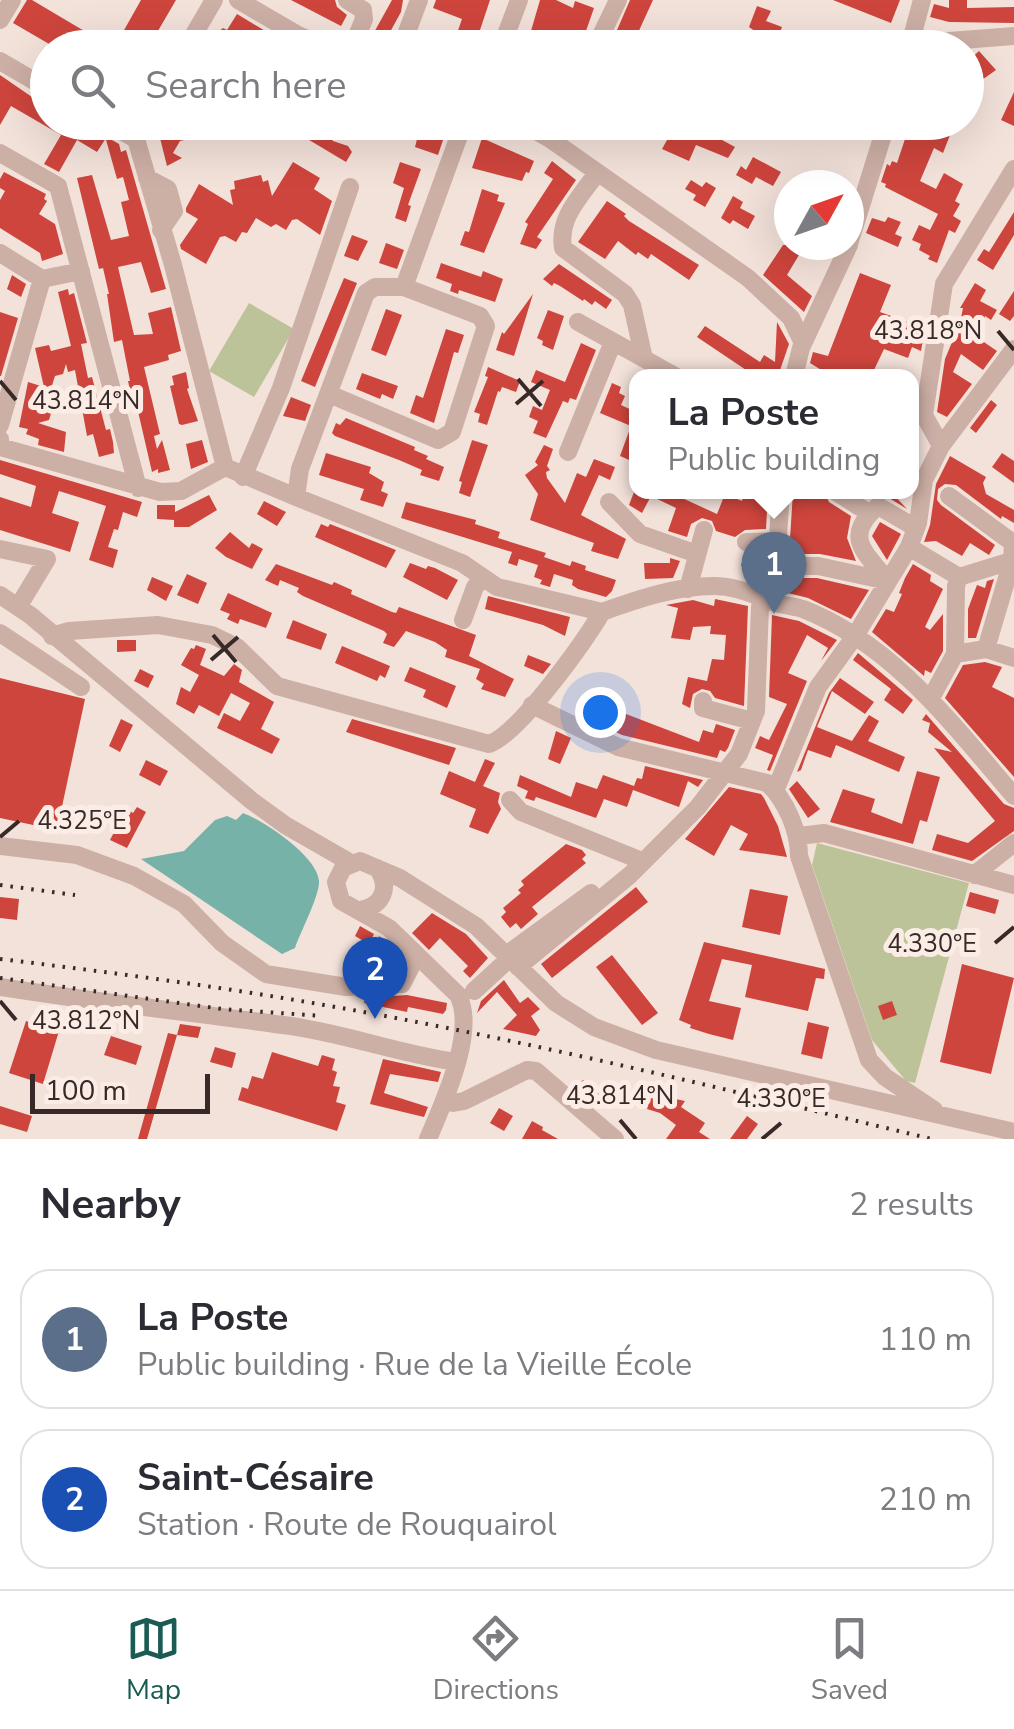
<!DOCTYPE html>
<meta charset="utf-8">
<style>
:root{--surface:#fff;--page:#f7f7f7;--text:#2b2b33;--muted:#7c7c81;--line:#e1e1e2;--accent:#1a5b53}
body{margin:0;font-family:"Nunito Sans",sans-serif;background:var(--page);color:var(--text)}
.compass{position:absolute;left:774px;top:170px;width:90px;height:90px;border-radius:50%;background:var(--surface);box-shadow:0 10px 40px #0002;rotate:50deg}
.scale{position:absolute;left:30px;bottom:25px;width:180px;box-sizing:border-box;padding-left:10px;border:5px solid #372927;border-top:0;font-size:28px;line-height:35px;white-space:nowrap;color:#372927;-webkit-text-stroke:8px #fbede6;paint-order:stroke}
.you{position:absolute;left:600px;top:712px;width:35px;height:35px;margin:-25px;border:8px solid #fff;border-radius:50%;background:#1a73e8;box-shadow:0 0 0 15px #1a73e833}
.badge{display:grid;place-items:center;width:65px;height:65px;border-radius:50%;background:var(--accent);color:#fff;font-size:32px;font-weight:700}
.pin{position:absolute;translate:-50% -82px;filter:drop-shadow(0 2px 5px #0008)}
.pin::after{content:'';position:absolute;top:52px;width:35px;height:30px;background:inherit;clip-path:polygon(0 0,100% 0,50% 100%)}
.popup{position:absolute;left:629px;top:369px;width:290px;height:130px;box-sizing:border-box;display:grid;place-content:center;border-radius:20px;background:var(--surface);filter:drop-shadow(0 2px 8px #0005);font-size:32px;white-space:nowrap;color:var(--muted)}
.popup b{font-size:38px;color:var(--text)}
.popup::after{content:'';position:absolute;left:50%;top:100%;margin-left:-20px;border:20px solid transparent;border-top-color:var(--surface)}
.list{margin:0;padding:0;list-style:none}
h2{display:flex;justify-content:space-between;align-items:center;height:130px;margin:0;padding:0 40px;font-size:42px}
h2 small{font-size:32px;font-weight:400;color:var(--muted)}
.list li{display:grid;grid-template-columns:65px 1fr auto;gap:30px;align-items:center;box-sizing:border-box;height:140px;margin:0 20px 20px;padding:0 20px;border:2px solid var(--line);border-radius:30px}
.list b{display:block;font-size:38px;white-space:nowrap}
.list p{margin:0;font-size:32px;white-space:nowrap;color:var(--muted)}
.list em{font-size:32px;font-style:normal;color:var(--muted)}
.icon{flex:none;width:55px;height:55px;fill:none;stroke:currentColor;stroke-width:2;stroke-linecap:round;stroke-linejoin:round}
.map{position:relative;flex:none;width:1014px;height:1139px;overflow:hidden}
.search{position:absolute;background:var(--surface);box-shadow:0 10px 40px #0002;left:30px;right:30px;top:30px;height:110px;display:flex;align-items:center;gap:25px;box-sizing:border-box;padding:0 35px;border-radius:55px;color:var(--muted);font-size:38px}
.sheet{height:450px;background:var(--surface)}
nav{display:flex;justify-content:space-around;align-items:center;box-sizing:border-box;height:140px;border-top:2px solid var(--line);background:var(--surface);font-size:28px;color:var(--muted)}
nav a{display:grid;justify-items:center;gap:5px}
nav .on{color:var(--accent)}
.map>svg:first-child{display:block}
</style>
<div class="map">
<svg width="1014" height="1139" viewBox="0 0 1014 1139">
<rect width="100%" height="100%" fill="#f3e2da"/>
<path fill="#bdc399" d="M249,303L294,329L254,397L209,371Z
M817,843L969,883L915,1083L906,1081L872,1040L812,865Z"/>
<path fill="#77b2a9" d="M243,813C264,821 317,856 319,881C320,895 300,933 295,948L282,954L141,859L184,851L215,820L227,816L236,820Z"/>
<path fill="#ce453d" d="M27,0H32L113,48H56L13,23Z
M141,0H176L148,48H114Z
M291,0H335L337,7L347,15L341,26Z
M392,0H403L401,12L384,43L372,36Z
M436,0H490L474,48H459L461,41L455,39L462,19L433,8Z
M540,0H556L573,8L575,1L594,8L580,48H526Z
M630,0H653L631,48H619L611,44Z
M833,0H900L891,23Z
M949,0H967V8L1014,7V23L949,22L930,17L934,4L949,8Z
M757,6L771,11L766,21L782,27L775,47L760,41L762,36L749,27Z
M237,14L272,35L279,48H264L241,34L239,37L234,35L227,48H201L218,39L217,33L223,28L227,30Z
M979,51L996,70L972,87L966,81V63Z
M0,75L48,108V122H79L106,138L97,152L77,140L59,172L44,164L61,135L11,106L0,125Z
M1014,92V126L1001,120Z
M156,122H172L170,134L187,124L202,122L205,135L180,141L173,153L182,158L167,166Z
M279,122H308L323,134H328L333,141L348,146L352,152L346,162Z
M377,122H449L438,155L415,147L417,139Z
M593,122H654L650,133L640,129L638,134L613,124L607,138L590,129Z
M677,122H706L725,134L722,140L735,147L728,158L696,145L689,161L662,149Z
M759,122H792L786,135Z
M899,122H920L940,132L943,125L952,130L943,153L934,148L920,181L936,189L944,173L963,184L955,201L960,204L953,216L961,221L955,233L949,230L937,263L928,259L930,256L919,250L921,244L912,240L919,225L930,230L938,214L885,187L886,184L881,182L887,164L890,166L892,161L897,163L906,136L897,133Z
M105,136L119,144L121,152L126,150L166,289L151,293L141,262L118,267L134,335L153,334L148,313L171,307L181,351L168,355L169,360L144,367L160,434L154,436L157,449L162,440L170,470L158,473V469L152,472L137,407L130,409L127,396L131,395L128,381H130L122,340L114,342L107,294H109L103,268L99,269L77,178L92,175L111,240L129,236L121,202L129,200L123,177L117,179Z
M482,138L534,161L529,173L526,172L522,181L472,168Z
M753,157L781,172L773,186L756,177L752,184L736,175L741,166L746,170Z
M552,161L576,180L537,237L542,240L536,249L520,244L528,224L525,222L553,179L544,173Z
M293,162L320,178L314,189L332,201L320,235L297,219L292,220L286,230L276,224L271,227L256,218L247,233L242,232L236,242L225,236L220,237L206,264L181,249L180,245L198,219L186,212V208L199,184L233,205L230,190L235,189L234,181L261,175L263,182L268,180L272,196Z
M400,162L421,169L408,205L411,206L406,222L395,218L404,188L393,183Z
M4,172L46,194L44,199L47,201L39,214L55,224L63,254L42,261L40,253L0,228V200L5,191L0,188V179Z
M691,180L702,187L706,182L716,188L705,207L693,200L696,195L685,189Z
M482,189L499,195L497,201L505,203L484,253L460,245L465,231L469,232Z
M733,196L743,202L740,208L755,216L748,229L733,220L730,224L721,218Z
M607,201L626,214L624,216L629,221L699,265L689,280L651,254L648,259L638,252L636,255L618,241L605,259L578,242Z
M1014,212V235L993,270L977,260L984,249L989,252Z
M888,217L901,222L895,234L902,237L898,247L866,233L872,218L885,222Z
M352,235L368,241L358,261L344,256Z
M386,243L404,250L397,269L379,263Z
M783,245H805L787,275L812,296L804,312L763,275Z
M441,263L481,277L483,271L503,279L495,302L459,290L458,294L450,291L452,284L436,278Z
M559,264L612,300L606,309L595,301L592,305L584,299L583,301L560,286L554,283L552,286L543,279Z
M860,273L891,285L880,312L925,328L921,351L912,347L908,358L884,349L874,370L880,376L865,373L864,376H831L810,363L813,352L828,356Z
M12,275L26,284L21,297L7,289Z
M344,278L357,283L315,387L301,381Z
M975,283L986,290L980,301L997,310L991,320L985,316L978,338L997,351L983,370L961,354L953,372L972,384L947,417L937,412L945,359L960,323L963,308H960Z
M68,289L69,295L74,293L87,343L81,344L88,378L92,377L106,430L110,429L113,442L114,453L99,457L93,434L87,436L75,370L68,372L66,364L63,374L55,376L48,398L55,400L49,420L38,423L66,432L64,452L38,445L39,439L26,434L28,429L19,427L28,382L44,387L35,348L49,345L51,351L71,346L58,292Z
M1014,291V316L1010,321L999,314Z
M533,294L514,356L496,350L502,332L504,334Z
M386,309L402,315L386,356L371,350Z
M548,310L564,316L553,350L542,345L543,341L537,338Z
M0,312L18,318L1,376H0Z
M777,322L789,344L778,376H755L697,337L705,326L760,362L764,355L775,362Z
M446,329L464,335L458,353L454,352L434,423L410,413L416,395L423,398Z
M581,343L596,350L576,400L570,398L568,403L563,401L546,438L533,433L538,421L529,417L533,406L542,410L550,390L531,382L536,370L565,382Z
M488,367L520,381L516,392L502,387L500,392L498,391L487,425L478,422L480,414L474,412L488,377L485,376Z
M186,372L189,388L187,389L198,421L182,425L179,424L170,386L174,385L172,376Z
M362,373L398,386L393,399L382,394L380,399L356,389Z
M612,383L621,387L619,393L625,396L621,405L636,412V463L620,456L631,426L600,413Z
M291,397L311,405L305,421L283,416Z
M991,400L997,405L976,433L970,428Z
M346,418L415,447L414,450L428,456L426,459L444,467L439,481L420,475L422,470L399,460L335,436L332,433L336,423L340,425Z
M202,440L208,462L191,469L186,444Z
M472,440L488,445L470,497L459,493L462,482L459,481Z
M544,445L553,449L547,466L550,470L546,472L547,478L565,503L577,473L586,477L594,459L615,467L610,480L599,475L581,515L626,539L618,559L591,551L594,543L530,520L538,494L525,475L538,465L535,462Z
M326,453L371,467L369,473L384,482L381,491L388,494L383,507L360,500L364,489L319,475Z
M1002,453L1014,461V483L992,467Z
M950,456L986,477L983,483L986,494L1014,510V523L1002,516L1001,519L956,485L945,484L938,489L937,500L941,505L995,545L989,555L970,543L962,556L936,541L924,542L930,525L936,484Z
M0,460L142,502L137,517L123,512L118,530L114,529L108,547L118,550L113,568L89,560L106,506L91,501L59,491L52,513L79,522L70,552L0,530V497L31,507L36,486L0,474Z
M634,492H669L717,514L725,494L742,501L744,492H768L766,529L745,530L735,537L716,531L712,521L702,518L691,524L687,537L668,531L676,508L651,496L642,513L629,505Z
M793,492H824L829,502L851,516L847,538L856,561L820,554H789Z
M858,492H891L907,509L884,495L874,494L868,498Z
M209,495L217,510L189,527H174V520L157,519V505H175V512Z
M264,501L286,512L277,526L257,514Z
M406,502L476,520L475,524L500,532L498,538L546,553L544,557L570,566L572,561L586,566L585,570L616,580L612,591L606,597L578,589L572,585L573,580L554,574L550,587L540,584L542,580L534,577L538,565L519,559L517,566L508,563L512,552L401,518Z
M880,522L901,534L887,560L872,536Z
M321,524L328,527L330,524L396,550L386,568L315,537Z
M230,532L249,548L252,543L263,549L252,569L226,557L215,548Z
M745,554H764L761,569L741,566Z
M670,558L680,561L673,578L645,579L644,563H670Z
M410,563L426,569L428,566L435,568L458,580L447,600L403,577Z
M276,564L332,585L334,582L352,590L351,594L392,612L396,613L399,607L476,635L469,656L514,679L505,697L481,689L484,684L476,679L480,669L445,657L447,650L435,642L406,631L394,647L383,643L387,634L384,631L303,596L297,592L299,588L280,580L278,586L265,580Z
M913,564L931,575L930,581L943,589L925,627L930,630L943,614V651L931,673L925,670L924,676L872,632L886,609L894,612L902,594L899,593L905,578Z
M187,574L207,583L198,604L177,595Z
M152,577L173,586L166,601L147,590Z
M785,578H817L869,590L851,619L808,598L780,591Z
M994,579L976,638H968V609L977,585L985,588L987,581Z
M228,593L272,613L266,628L240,619L238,624L227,619L230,614L220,610Z
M488,596L570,617L565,636L543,625L485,609Z
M715,599L748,606L744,706L715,698L710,691L702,689L693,694L690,708L682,704L688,677L707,681L712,659L724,660L726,635L710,634L711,626L693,627L690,640L671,638L678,608L666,605L693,600L714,606Z
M772,615L799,621L837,640L821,661L828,648L807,635L788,673L807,681L770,771L767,770L773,755L755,748L760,736L769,740L787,704L769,697Z
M293,620L327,634L321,650L286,638Z
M117,640H136V651L117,652Z
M196,645L206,649L200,665L224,676L234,664L242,670L239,682L274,702L261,729L280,739L272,754L217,728L224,713L240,721L250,703L231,693L219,716L199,705L194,714L176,704L181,687L190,692L199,675L181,665L191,648L194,649Z
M342,646L390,666L385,678L380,675L377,681L335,663Z
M858,653L913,700L903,714L884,700L891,689L853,660Z
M528,655L551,664L543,674L524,666Z
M985,662L1002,667L992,687L1014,698V777L945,698L963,665Z
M410,667L456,686L447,708L423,697L426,690L404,681Z
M140,669L154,676L148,688L134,681Z
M0,678L85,699L57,830L0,818Z
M840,678L874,702L865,714L832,691L817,727L852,741L869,715L879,721L868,741L905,757L899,772L836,745L831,758L808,750L801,770L797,772L829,693Z
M581,706L610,717L613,709L699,742L703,730L713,733L716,724L735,730L728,748L725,752L720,750L717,758L622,735L578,714Z
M926,714L1004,804L1014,808V831L972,861L932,850L937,834L968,843L995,821L934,748L952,752L928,732L930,723L922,720Z
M121,719L133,725L120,752L109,746Z
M352,719L456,748L449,765L346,732Z
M556,731L571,738L560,764L548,759Z
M485,759L495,763L483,786L500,793L498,802L501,809L488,834L469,827L476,809L440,794L449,771L475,782Z
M146,760L168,771L160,786L139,775Z
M645,766L703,780L698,787L688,781L679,807L633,790L627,807L604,799L596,818L536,797L534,801L525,798L528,791L517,786L520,775L571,797L576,782L597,789L603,775L634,786L637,778L642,779Z
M917,771L940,777L927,822L920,820L913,844L830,822L843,789L875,799L871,812L902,824Z
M797,781L820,809L808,818L789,789Z
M729,787L761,794L764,798L778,826L787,857L739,850L748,834L731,825L714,856L685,839Z
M137,807L146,812L127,848L110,840L126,809L133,813Z
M566,844L582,850L586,855L582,859L586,863L532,907L538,914L521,929L516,923L510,928L501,917L506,912L503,908L521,893L518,890L524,885L521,881Z
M636,887L648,902L552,978L541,964Z
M750,889L788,896L780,935L742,927Z
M970,892L999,900L995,914L966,906Z
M0,897L19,899L17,920L0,918Z
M432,913L466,934L488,958L470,978L463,971L468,966L440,938L429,950L412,933Z
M360,926L374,934L369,944L355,936Z
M379,936L393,949L382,967L373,962Z
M704,942L825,969L824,979L816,978L808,1011L745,997L752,965L722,959L709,1001L741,1008L733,1040L709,1034L690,1028L691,1025L679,1020Z
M612,955L658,1013L642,1025L596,967Z
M962,964L1014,978L991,1074L940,1062Z
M504,980L520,1003L528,997L540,1009L531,1016L540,1030L536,1036L503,1029L517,1015L497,992L477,1013L481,1001Z
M407,995L447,1003L446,1010L443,1014L408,1007L407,1012L364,1003L365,998Z
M892,1001L897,1015L883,1020L878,1006Z
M26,1021L59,1031L43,1084L9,1073Z
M808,1022L829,1027L822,1059L801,1054Z
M180,1024L201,1027L198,1038L177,1035Z
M168,1033L177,1035L147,1139H138Z
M111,1036L142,1046L136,1065L104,1055Z
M215,1047L236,1053L232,1068L210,1062Z
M272,1052L318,1066L322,1055L335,1059L332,1070L337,1072L333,1086L340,1087L336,1102L346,1105L337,1131L238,1100L242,1087L248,1089L252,1076L263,1079Z
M383,1059L441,1072L438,1082L390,1074L384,1093L428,1107L424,1117L370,1104Z
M583,1080L599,1094L592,1102L575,1088Z
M652,1094L685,1101L681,1107L705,1123L699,1132L710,1139H666L676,1125L660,1113L647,1109Z
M0,1106L32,1116L27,1132L0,1124Z
M499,1108L513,1116L504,1131L490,1123Z
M747,1116L758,1124L747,1139H730Z
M532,1121L543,1127L542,1130L558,1139H522Z"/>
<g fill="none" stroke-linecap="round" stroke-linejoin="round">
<path stroke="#ccafa5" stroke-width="18" d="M238,0L298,35L328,48
M347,0L363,10L364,19L352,48
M0,20L12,0
M910,44L1014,36
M186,48L214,0
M401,48L419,0
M501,48L519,0
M595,48L618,0
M909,48L922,0
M0,61L48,89
M105,122L136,139
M141,122L136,139L173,265L225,467L296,497
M346,122H358
M464,122L404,287H375L366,293L300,469L296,497L462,563L497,587L602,612
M520,122L550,139L748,278L791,318L803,343
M0,153L58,186L138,488
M597,173C580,197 558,218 563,248L625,294L632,305L644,359
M147,178L168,189L174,211L161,230
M849,244L887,122
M0,253L42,279L81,271
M578,322L675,376
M794,376L801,348L849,245
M329,394L438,440L452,432L486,326L480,316L404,287
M0,425L42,279
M0,439V447L160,492L181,491L225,467
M941,446L924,415L944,284L1014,169
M568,452L613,342
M243,477L281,388L350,187
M836,492L869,513
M949,496L1013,543L1012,561L986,649
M609,502L640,534L697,554
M746,542L777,541
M909,547L959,577L956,586L955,654L931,698
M0,549L47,559L18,607
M776,566H818L888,581
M959,577L1014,560
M888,581C865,552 842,537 878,506L916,528
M688,589L704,530
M0,595L30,615L252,801L285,825L351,863
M463,620L475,587L482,578
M0,633L81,687
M52,636L69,631L158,625L212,635L237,647L277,686L489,744C519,734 584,642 602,612C638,599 676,586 714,586C736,586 753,595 773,602C783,606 794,606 803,609C893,644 954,726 1014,796
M955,654L986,649L1014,658
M703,701V708L752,721
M532,705L618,747L767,783C786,800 799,831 799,856L869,1060L885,1077L934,1110
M775,791L818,687L855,636L909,547L918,523L924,480L941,446L1014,349
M510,800L521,812L642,861
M799,836L824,833L1014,885
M0,846L77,855L134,876L184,904L222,943L266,974L346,987L402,984L417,955
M974,875L1014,843
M360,910C383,906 391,887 377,868
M506,955L591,893
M518,967L630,875L698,807L739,754L756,711L760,607L776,566L781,492
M0,987C94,1002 189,1012 283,1025C342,1032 398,1054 457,1062
M474,991L509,959
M444,1100L453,1103L464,1101L527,1070L536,1071L615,1139
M428,1139C443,1103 477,1032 458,995L389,928L341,901L336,882L343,868L360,861L400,878L476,926L556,1003L594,1027L656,1050L1014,1132"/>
<path stroke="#372927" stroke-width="4" stroke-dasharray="2.5 8" stroke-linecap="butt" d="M0,885L75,895
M0,959C108,972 216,986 324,1005C528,1040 731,1091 932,1139
M0,978L222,1009L322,1016"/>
</g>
<path fill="none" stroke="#372927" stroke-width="4" d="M998,331L1014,350M518,379L541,406M0,381L16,400M516,404L543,381M213,635L236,662M211,660L238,637M0,837L19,821M995,943L1014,927M0,1001L16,1020M620,1120L636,1139M762,1139L781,1123"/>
<g font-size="25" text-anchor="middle" fill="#372927" stroke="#fbede6" stroke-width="10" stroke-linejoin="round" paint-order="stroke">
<text x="928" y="339">43.818°N</text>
<text x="86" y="409">43.814°N</text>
<text x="82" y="829">4.325°E</text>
<text x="932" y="952">4.330°E</text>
<text x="86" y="1029">43.812°N</text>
<text x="620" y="1104">43.814°N</text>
<text x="781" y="1107">4.330°E</text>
</g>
</svg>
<svg class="compass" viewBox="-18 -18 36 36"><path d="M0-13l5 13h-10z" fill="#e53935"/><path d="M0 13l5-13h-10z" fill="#7c7c81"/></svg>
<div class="scale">100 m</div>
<div class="you"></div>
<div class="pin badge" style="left:774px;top:614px;background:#5c6f8a">1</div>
<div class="popup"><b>La Poste</b>Public building</div>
<div class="pin badge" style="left:375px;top:1019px;background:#1a4fb4">2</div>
<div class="search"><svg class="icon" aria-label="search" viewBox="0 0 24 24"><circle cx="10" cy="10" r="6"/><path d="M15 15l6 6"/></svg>Search here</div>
</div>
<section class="sheet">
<h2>Nearby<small>2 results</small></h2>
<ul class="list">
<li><span class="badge" style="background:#5c6f8a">1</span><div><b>La Poste</b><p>Public building · Rue de la Vieille École</p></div><em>110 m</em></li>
<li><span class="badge" style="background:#1a4fb4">2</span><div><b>Saint-Césaire</b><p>Station · Route de Rouquairol</p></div><em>210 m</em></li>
</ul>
</section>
<nav>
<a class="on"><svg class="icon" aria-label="map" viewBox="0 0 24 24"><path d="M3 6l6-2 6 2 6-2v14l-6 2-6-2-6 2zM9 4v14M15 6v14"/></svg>Map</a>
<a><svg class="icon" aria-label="directions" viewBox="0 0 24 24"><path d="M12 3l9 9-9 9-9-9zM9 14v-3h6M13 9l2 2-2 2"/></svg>Directions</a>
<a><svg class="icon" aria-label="saved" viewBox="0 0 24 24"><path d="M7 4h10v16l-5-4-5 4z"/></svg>Saved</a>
</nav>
